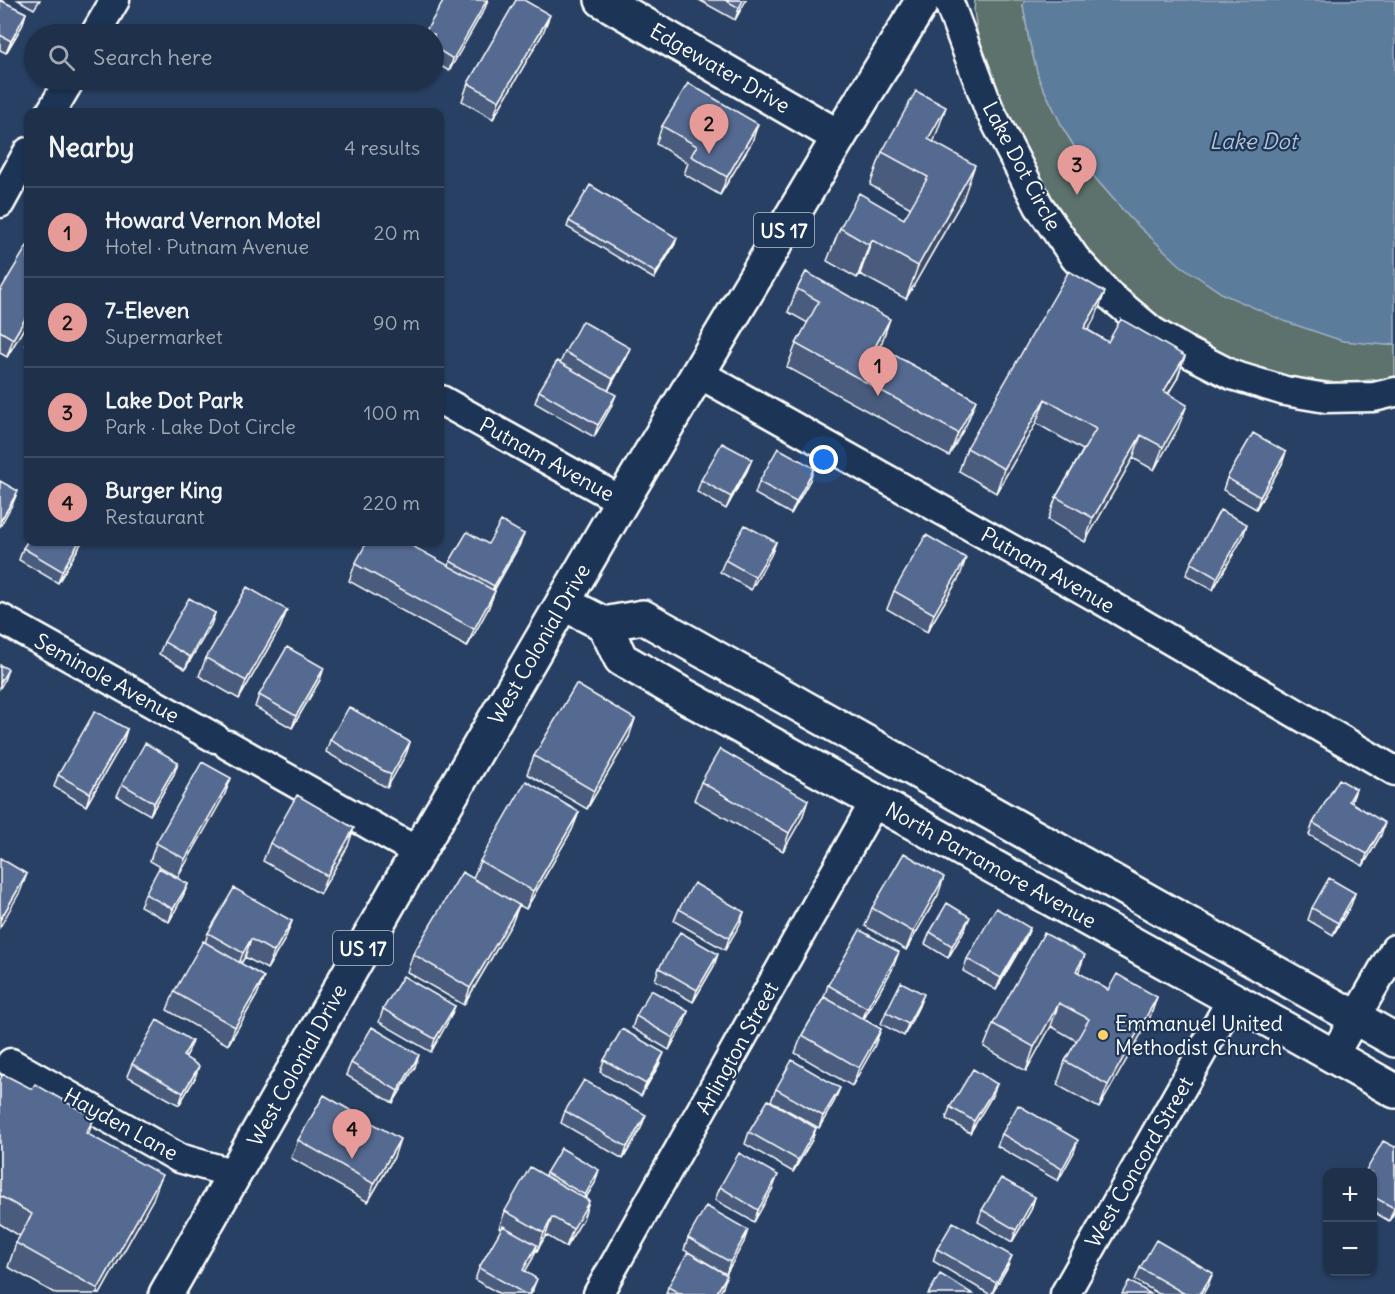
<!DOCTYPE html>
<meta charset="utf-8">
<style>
:root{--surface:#1e304a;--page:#263851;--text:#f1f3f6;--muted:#a1a9b5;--line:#3c4b62;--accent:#e69b98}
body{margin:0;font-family:Delius,sans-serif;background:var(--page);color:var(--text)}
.controls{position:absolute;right:18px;bottom:18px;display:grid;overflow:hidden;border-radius:12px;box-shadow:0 2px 4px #0004}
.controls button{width:54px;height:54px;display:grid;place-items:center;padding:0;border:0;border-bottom:2px solid var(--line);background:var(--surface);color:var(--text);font:30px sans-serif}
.you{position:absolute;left:824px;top:460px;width:21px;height:21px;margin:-15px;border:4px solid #fff;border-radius:50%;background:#1a73e8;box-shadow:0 0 0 9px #1a73e833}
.badge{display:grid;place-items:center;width:39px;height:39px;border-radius:50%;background:var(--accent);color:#111;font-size:20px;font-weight:700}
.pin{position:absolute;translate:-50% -50px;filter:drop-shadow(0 2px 3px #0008)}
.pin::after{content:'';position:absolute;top:32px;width:21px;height:18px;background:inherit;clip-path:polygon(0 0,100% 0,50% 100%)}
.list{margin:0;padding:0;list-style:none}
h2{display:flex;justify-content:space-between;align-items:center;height:78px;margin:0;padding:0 24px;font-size:26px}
h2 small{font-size:20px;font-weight:400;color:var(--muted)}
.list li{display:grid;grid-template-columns:39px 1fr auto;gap:18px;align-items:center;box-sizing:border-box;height:90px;padding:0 24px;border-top:2px solid var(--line)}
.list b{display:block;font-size:22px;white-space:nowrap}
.list p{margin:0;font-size:20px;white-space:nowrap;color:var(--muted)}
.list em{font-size:20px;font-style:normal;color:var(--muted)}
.icon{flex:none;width:33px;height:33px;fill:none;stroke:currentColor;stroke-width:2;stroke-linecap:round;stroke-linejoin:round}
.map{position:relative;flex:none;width:1395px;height:1294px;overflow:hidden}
.search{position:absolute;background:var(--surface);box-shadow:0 2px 4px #0004;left:24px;top:24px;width:420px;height:66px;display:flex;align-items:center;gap:15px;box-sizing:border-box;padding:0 21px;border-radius:33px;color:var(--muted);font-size:22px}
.panel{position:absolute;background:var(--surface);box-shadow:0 2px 4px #0004;left:24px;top:108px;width:420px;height:438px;border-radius:12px}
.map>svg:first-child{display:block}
</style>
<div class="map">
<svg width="1395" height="1294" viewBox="0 0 1395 1294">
<rect width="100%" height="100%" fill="#284063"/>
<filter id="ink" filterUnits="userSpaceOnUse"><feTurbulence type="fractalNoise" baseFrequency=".0167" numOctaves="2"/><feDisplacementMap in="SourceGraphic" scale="12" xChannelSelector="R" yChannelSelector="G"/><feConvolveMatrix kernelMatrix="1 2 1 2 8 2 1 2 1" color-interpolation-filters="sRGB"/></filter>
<g filter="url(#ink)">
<path fill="#5d726d" stroke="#aeb8b6" stroke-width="1.5" d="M975,0H1025L1023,5L1029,40L1039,79L1064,130L1090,172L1130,218L1180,264L1223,294L1386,345L1395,344V377L1345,383L1308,380L1270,373L1224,355L1174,331L1100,270L1024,160L981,57L974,11Z"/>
<path fill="#5c7b9c" stroke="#9db0c4" stroke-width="1.5" d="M1025,0H1395V344L1386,345L1343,341L1284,321L1223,294L1180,265L1130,218L1090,172L1064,130L1039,79L1029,40L1023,5Z"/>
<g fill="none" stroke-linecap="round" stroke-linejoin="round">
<defs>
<path id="minor" d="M948,0L989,109L1039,206L1075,258L1109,295L1152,331L1189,353L1232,375L1285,391L1326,398L1374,397L1395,392
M95,34L115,0
M51,112L70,80
M0,203L28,152
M698,373L1100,599L1395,771
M441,400L622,501
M0,618L215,738
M228,745L418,852
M1333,1056L1395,949
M11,1063L179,1158L235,1174
M598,1294L875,801
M1065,1294L1232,999"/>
<path id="tertiary" d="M602,0L839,137
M563,603L604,624L621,659L685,696L1232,999L1395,1091
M604,624L643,617L1395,1040"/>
<path id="trunk" d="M166,1294L418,852L622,501L839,137L923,0"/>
</defs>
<use href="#minor" stroke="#fff" stroke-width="33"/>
<use href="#tertiary" stroke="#fff" stroke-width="38"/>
<use href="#trunk" stroke="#fff" stroke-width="38"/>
<use href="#minor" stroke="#1d3557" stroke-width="28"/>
<use href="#tertiary" stroke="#1d3557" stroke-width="33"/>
<use href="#trunk" stroke="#1d3557" stroke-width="33"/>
</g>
<path fill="#485c7d" stroke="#fff" stroke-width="1.5" d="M0,0L26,13L22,26L6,53L0,50Z
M18,0H40L34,9Z
M699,0H746L735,20Z
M485,8L449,71L434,62V34Z
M543,33L493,119L462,101L468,83Z
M662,126L752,142L720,195L684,174L688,163L656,144Z
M933,141L963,199L906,299L860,274L857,278L827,261L840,228L904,219L911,208L870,185L882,152Z
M569,221L675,244L654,279L567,227Z
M806,272L882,342L879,347L976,400L967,423L949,456L787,367L796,344L808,323L788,312L797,289Z
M0,291L28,321L7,357L0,353Z
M1096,316L1088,330L1108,342L1185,356L1177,379L1168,394L1178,428L1154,470L1133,458L1085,542L1048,520L1056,497L1083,450L1036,423L996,493L959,471L967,448Z
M28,335V347L25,345Z
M565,352L625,360L608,391L611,407L594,437L535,403L539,391L560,363Z
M752,459L747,471L726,509L697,492L701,480Z
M1282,464L1256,509L1223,490L1227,478Z
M810,480L791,514L755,494L759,482Z
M524,534L519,546L494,591H495L488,609L467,647L349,581L355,564L449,566L450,561L488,544Z
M1243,537L1213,590L1186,575L1191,563Z
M28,542H82L58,583L19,560L23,548Z
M776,542L771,555L751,590L720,572L725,560Z
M960,576L927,632L887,609L894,591Z
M287,610L280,628L239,699L199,676L206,658Z
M215,613L211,625L185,669L159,654L164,642Z
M320,680L292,728L255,707L259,695Z
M127,729L123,742L86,806L54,787L58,775Z
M629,737L587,809L527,774L534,756Z
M330,740L410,742L406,754L387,788L326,752Z
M178,762L174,774L150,815L117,796L122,784Z
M231,778L224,796L178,877L150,861L156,843Z
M701,782L808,800L802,818L783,851L694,800Z
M1356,789L1351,802L1381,835L1363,866L1309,835L1313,823Z
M579,812L572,830L526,909L519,905L512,923L464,1005L407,972L413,954L473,878L480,861Z
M270,843L348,846L320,894L263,861Z
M188,884L183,896L169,922L140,906L145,894Z
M1355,893L1351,905L1333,935L1308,920L1312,908Z
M938,895L906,950L865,926L872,908Z
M679,909L744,912L740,924L725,950L674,921Z
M292,921L285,939L267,969L245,957L241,964L264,977L257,995L228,1045L167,1010L174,992L205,943L208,933Z
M1030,928L1025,940L996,990L963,971L967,959Z
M965,929L948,958L925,944L930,932Z
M714,966L693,1002L655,980L659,968Z
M892,970L864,1019L881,1029L874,1047L852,1086L795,1053L802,1035L824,997L828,985Z
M1079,973L1108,990L1157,997L1149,1020L1099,1108L1057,1085L1065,1061L1077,1041L1051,1026L1026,1071L984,1047L993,1024Z
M455,1006L450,1018L431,1052L379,1022L383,1009Z
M919,1006L904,1036L881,1024L886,1012Z
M688,1011L684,1023L669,1050L632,1028L636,1016Z
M188,1053L185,1058L195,1078L179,1105L127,1076L132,1064Z
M604,1060L659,1065L641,1096L600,1072Z
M351,1063L415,1067L393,1103L346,1075Z
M0,1080L88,1134L153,1199L100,1294H56L8,1267L16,1243L20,1236L0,1224Z
M997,1084L992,1096L970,1133L946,1119L950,1107Z
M776,1089L835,1100L819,1128L771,1101Z
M565,1111L641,1128L623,1159L561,1123Z
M816,1128L812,1140L793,1172L745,1144L749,1132Z
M1002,1134L1074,1152L1058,1181L997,1146Z
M298,1140L394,1157L368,1202L291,1158Z
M1395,1147V1211L1389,1221L1372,1211V1173Z
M546,1173L595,1183L585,1199L589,1201L583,1219L566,1247L546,1235L537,1251L536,1250L533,1258L525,1271L533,1291L531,1294H500L475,1280L479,1268L501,1230L499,1228L505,1211L545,1176Z
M720,1187L773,1188L754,1222L715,1200Z
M1035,1197L1031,1210L1012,1242L978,1222L982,1210Z
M688,1238L744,1242L726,1274L684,1250Z
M937,1249L1007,1268L992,1294H989L933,1261Z
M1140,1268L1208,1285L1203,1294H1159L1135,1280Z
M668,1287H723L719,1294H666Z"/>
<path fill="#3b4b66" stroke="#fff" stroke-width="1.5" d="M487,0H488L485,8L449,71L453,59Z
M743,0H746L735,20L739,8Z
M26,13L22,26L6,53L11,41Z
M550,15L543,33L493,119L499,101Z
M946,107L934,141L916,172L928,139Z
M758,124L752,142L720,195L727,177Z
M975,165L963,199L906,299L918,266Z
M677,238L675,244L654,279L656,273Z
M872,240L860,274L857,278L869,245Z
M1105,292L1096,316L1075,352L1084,328Z
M28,314V321L7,357L13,339Z
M890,319L882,342L867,368L876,345Z
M630,348L625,360L608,391L613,379Z
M1185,356L1177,379L1155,415L1164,391Z
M616,395L611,407L594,437L598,425Z
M1045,399L1036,423L996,493L1004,469Z
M976,400L967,423L949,456L958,433Z
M1187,405L1178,428L1154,470L1163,447Z
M1141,435L1133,458L1085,542L1093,518Z
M1286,452L1282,464L1256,509L1260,497Z
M752,459L747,471L726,509L731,497Z
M814,468L810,480L791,514L796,502Z
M18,491L13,503L0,527V522Z
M1247,524L1243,537L1213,590L1217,578Z
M524,534L519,546L489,598L494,586Z
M79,542H82L58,583L62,571Z
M776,542L771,555L751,590L755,577Z
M966,558L960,576L927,632L934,614Z
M495,591L488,609L467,647L474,629Z
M287,610L280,628L239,699L246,681Z
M215,613L211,625L185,669L190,657Z
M324,668L320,680L292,728L296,716Z
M8,669L4,681L0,688V683Z
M635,719L629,737L587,809L594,791Z
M127,729L123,742L86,806L90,793Z
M410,742L406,754L387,788L391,775Z
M178,762L174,774L150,815L154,803Z
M231,778L224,796L178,877L185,859Z
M1356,789L1352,801L1344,813L1349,801Z
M808,800L802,818L783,851L789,833Z
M579,812L572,830L526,909L533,891Z
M1385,823L1381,835L1363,866L1367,854Z
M354,828L348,846L320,894L327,876Z
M27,874L20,892L0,927V920Z
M944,877L938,895L906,950L913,932Z
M188,884L183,896L169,922L173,909Z
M1355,893L1351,905L1333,935L1338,923Z
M519,905L512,923L464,1005L470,988Z
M744,912L740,924L725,950L729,938Z
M970,917L965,929L948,958L952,946Z
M292,921L285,939L267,969L274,952Z
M1030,928L1025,940L996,990L1001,978Z
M251,939L245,957L236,971L243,953Z
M899,952L892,970L860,1025L867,1008Z
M718,954L714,966L693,1002L697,990Z
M1085,955L1076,979V971Z
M264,977L257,995L228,1045L235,1027Z
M924,994L919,1006L904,1036L908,1024Z
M1157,997L1149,1020L1099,1108L1108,1085Z
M1059,1003L1051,1026L1026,1071L1034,1047Z
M455,1006L450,1018L431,1052L435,1039Z
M688,1011L684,1023L669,1050L673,1038Z
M881,1029L874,1047L852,1086L859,1068Z
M192,1041L188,1053L178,1069L183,1056Z
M664,1053L659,1065L641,1096L646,1084Z
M419,1055L415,1067L393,1103L398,1091Z
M199,1066L195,1078L179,1105L183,1093Z
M997,1084L992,1096L970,1133L974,1121Z
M840,1088L835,1100L819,1128L823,1116Z
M646,1115L641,1128L623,1159L627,1147Z
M94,1118L86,1141V1133Z
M816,1128L812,1140L793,1172L798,1160Z
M400,1139L394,1157L368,1202L374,1184Z
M1078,1140L1074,1152L1058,1181L1062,1169Z
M599,1170L595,1183L580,1207L585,1195Z
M162,1175L153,1199L100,1294H97L98,1289Z
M778,1175L773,1188L754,1222L758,1210Z
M1035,1197L1031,1210L1012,1242L1016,1230Z
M589,1201L583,1219L566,1247L573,1229Z
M1395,1206V1211L1389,1221L1394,1208Z
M552,1217L546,1235L537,1251L544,1233Z
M748,1230L744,1242L726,1274L730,1262Z
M537,1245L533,1258L519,1282L523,1270Z
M1012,1256L1007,1268L992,1294L996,1283Z
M1213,1273L1208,1285L1203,1294H1200Z
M727,1275L723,1287L719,1294H716Z
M537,1279L531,1294H529Z"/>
<path fill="#546b91" stroke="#fff" stroke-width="1.5" d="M0,0L26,13L11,41L0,35Z
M444,0H487L453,59L434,47V34H424Z
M516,0H524L550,15L499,101L468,83Z
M725,0H743L739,8Z
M688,83L758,124L727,177L691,156L697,146L662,126Z
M916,91L946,107L928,139L975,165L918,266L872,240L869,245L840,228L859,193L904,219L928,177L882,152Z
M590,185L677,238L656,273L569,221Z
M27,246L28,247V314L13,339L0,331V291Z
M1069,271L1105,292L1084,328L1108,342L1121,319L1185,356L1164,391L1187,405L1163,447L1141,435L1093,518L1056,497L1096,429L1045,399L1004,469L967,448Z
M806,272L890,319L876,345L976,400L958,433L796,344L819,301L797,289Z
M582,321L630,348L613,379L565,352Z
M557,361L616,395L598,425L539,391Z
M1253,433L1286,452L1260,497L1227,478Z
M722,443L752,459L731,497L701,480Z
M778,448L814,468L796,502L759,482Z
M0,481L18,491L0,522Z
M1220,510L1247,524L1217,578L1191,563Z
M501,521L524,534L494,586L450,561L467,532L488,544Z
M745,525L776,542L755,577L725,560Z
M926,535L966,558L934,614L894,591Z
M28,540V542H79L62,571L23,548Z
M367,542H405L495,591L474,629L355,564Z
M247,587L287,610L246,681L206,658Z
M189,598L215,613L190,657L164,642Z
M287,647L324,668L296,716L259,695Z
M0,665L8,669L0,683Z
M576,684L635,719L594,791L534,756Z
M349,707L410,742L391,775L330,740Z
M95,711L127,729L90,793L58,775Z
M145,743L178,762L154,803L122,784Z
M720,749L808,800L789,833L701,782Z
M202,762L231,778L185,859L156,843Z
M1339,779L1356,789L1349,801L1385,823L1367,854L1313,823Z
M526,781L579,812L533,891L480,861Z
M297,795L354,828L327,876L270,843Z
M904,853L944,877L913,932L872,908Z
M0,858L27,874L0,920Z
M159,868L188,884L173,909L145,894Z
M462,872L519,905L470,988L413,954Z
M1329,878L1355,893L1338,923L1312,908Z
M694,883L744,912L729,938L679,909Z
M234,888L292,921L274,952L251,939L243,953L208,933Z
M947,903L970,917L952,946L930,932Z
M996,908L1030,928L1001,978L967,959Z
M860,930L899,952L867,1008L828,985Z
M680,932L718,954L697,990L659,968Z
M1044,933L1085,955L1076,971L1108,990L1117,974L1157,997L1108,1085L1065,1061L1089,1019L1059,1003L1034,1047L993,1024Z
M203,941L264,977L235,1027L174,992Z
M403,976L455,1006L435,1039L383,1009Z
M901,982L924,994L908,1024L886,1012Z
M651,990L688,1011L673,1038L636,1016Z
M824,997L881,1029L859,1068L802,1035Z
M157,1020L192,1041L183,1056L199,1066L183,1093L132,1064Z
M372,1027L419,1055L398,1091L351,1063Z
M622,1029L664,1053L646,1084L604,1060Z
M792,1060L840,1088L823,1116L776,1089Z
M973,1069L997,1084L974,1121L950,1107Z
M3,1074L32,1089L35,1084L94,1118L86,1133L162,1175L98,1289L16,1243L32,1214L0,1196V1080Z
M584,1080L646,1115L627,1147L565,1111Z
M324,1095L400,1139L374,1184L298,1140Z
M768,1100L816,1128L798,1160L749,1132Z
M1018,1105L1078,1140L1062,1169L1002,1134Z
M1383,1141L1395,1147V1206L1394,1208L1372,1196V1173H1365Z
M561,1148L599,1170L585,1195L546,1173Z
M739,1153L778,1175L758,1210L720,1187Z
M530,1167L589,1201L573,1229L552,1217L544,1233L505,1211Z
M1001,1178L1035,1197L1016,1230L982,1210Z
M706,1206L748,1230L730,1262L688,1238Z
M953,1222L1012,1256L996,1283L937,1249Z
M503,1226L537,1245L523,1270L537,1279L529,1294H525L479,1268Z
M1156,1240L1213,1273L1200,1294H1185L1140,1268Z
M688,1252L727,1275L716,1294H681L668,1287Z
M940,1274L973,1294H928Z
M1129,1281L1151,1294H1122Z"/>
</g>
<circle fill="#ffd166" stroke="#1d3557" stroke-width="2" cx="1103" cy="1035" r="6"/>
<g text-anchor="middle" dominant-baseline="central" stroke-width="4.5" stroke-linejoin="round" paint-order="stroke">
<g fill="#1d3557" stroke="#bbc2cd" stroke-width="1.5">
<rect x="754" y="213" width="60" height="34" rx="4.5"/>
<rect x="333" y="931" width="60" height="34" rx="4.5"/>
</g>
<g font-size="20" font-weight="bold" fill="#fff">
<text x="784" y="230">US 17</text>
<text x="363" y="948">US 17</text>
</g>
<g font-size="21" fill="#fff" stroke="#1d3557">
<text transform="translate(720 68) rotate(30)">Edgewater Drive</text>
<text transform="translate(1022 166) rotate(62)">Lake Dot Circle</text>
<text transform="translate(547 459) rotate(29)">Putnam Avenue</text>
<text transform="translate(1048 570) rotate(30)">Putnam Avenue</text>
<text transform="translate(539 644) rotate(-60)">West Colonial Drive</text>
<text transform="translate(107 678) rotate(29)">Seminole Avenue</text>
<text transform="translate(991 865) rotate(29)">North Parramore Avenue</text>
<text transform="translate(737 1048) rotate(-61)">Arlington Street</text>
<text transform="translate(297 1065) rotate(-61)">West Colonial Drive</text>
<text transform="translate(121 1124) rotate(29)">Hayden Lane</text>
<text transform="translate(1139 1162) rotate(-60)">West Concord Street</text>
</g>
<g font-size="21" fill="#fff" stroke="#1d3557" text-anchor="start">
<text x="1115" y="1023">Emmanuel United<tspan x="1115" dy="24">Methodist Church</tspan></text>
</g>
<g font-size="22" font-style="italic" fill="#b6c4d2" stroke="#1d3557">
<text x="1253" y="141">Lake Dot</text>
</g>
</g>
</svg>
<div class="controls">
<button>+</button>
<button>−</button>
</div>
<div class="you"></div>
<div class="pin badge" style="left:878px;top:396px">1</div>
<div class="pin badge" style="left:709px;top:154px">2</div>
<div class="pin badge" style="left:1077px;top:195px">3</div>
<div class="pin badge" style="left:352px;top:1159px">4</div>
<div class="search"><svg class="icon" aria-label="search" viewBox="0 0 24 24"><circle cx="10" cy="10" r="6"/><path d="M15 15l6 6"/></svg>Search here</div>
<section class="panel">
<h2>Nearby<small>4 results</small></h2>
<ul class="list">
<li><span class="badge">1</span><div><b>Howard Vernon Motel</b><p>Hotel · Putnam Avenue</p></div><em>20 m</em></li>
<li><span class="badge">2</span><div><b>7-Eleven</b><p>Supermarket</p></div><em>90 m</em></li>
<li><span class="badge">3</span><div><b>Lake Dot Park</b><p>Park · Lake Dot Circle</p></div><em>100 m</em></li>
<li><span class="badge">4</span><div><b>Burger King</b><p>Restaurant</p></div><em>220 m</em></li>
</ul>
</section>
</div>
